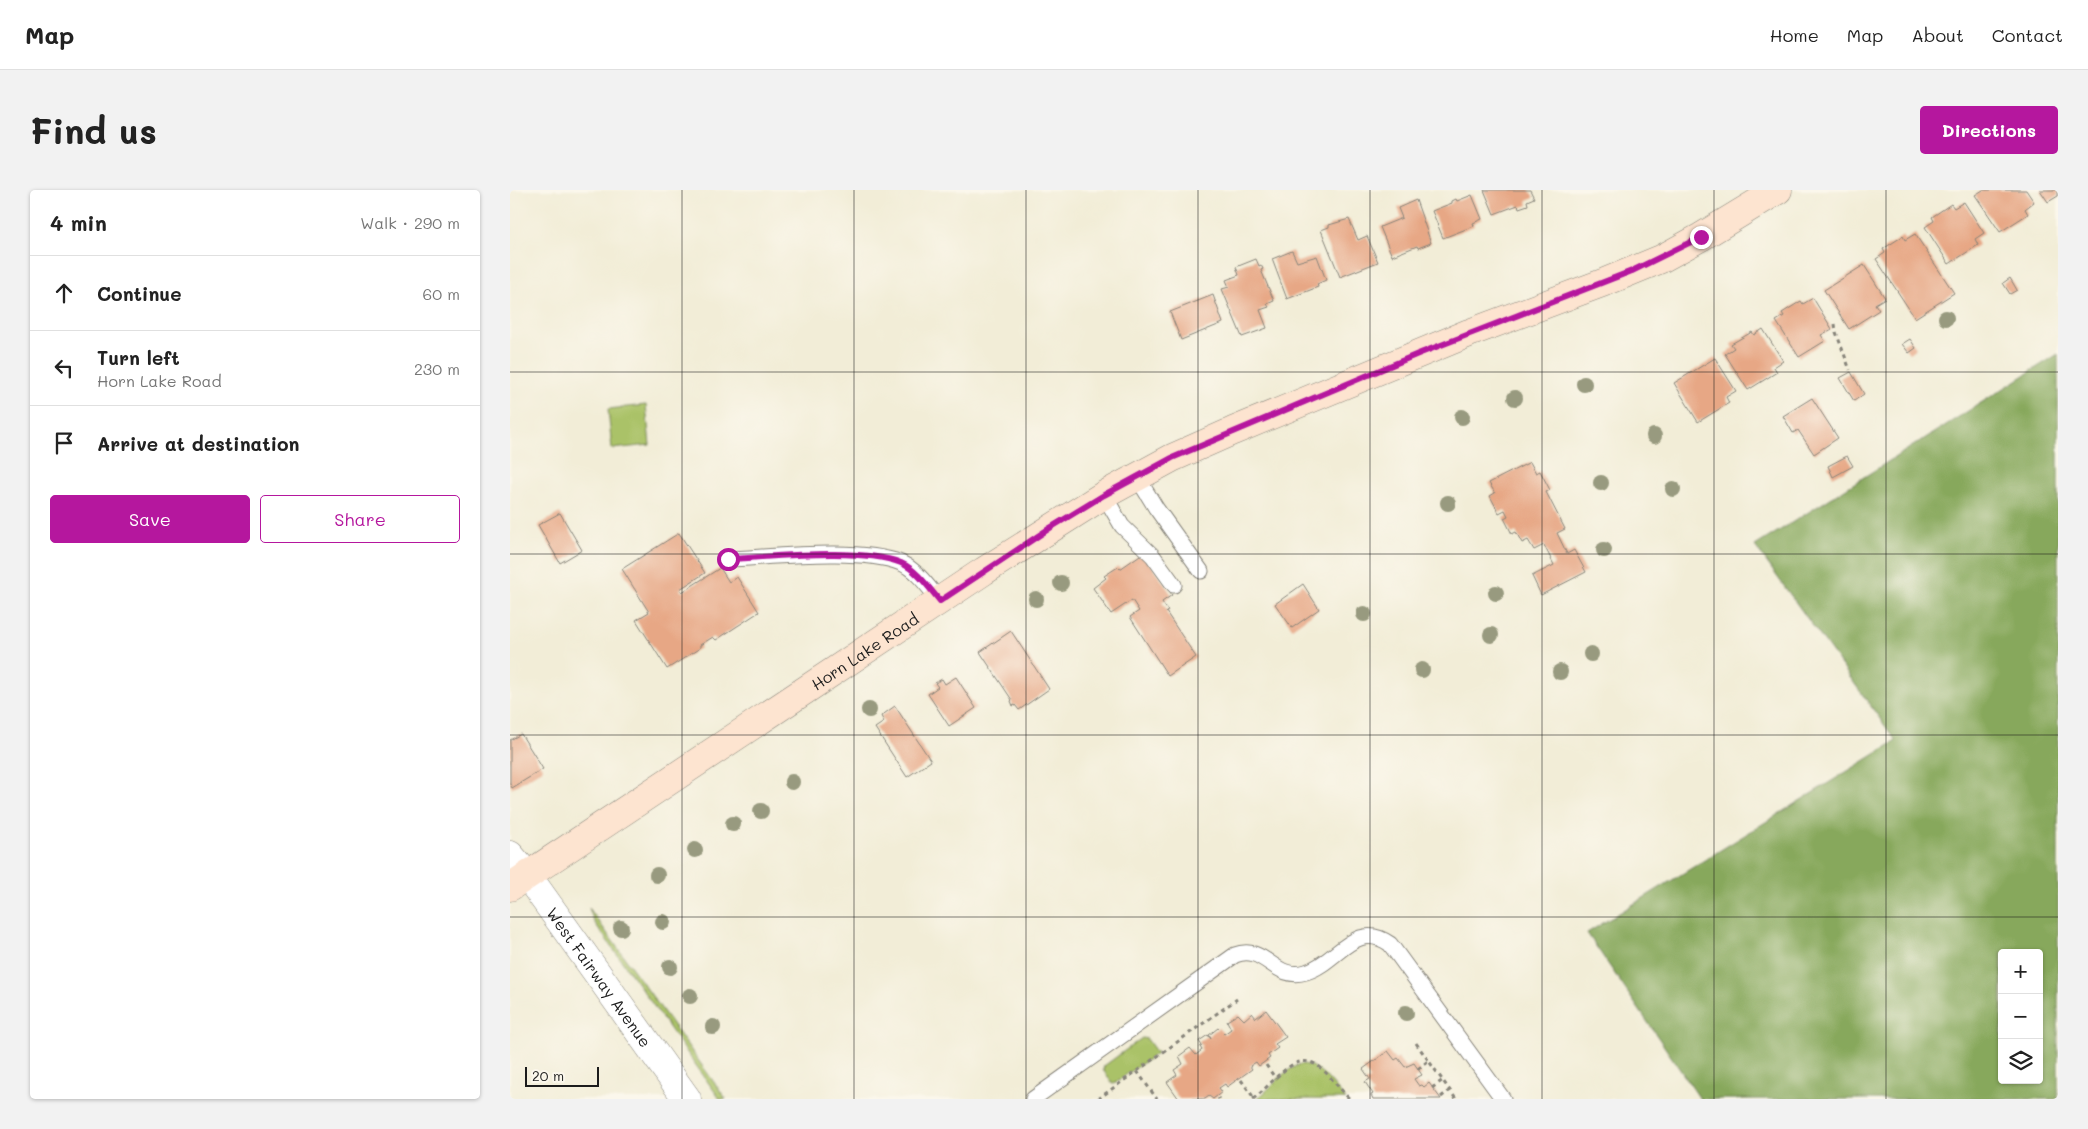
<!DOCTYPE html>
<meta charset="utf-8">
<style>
:root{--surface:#fff;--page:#f2f2f2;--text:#222;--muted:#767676;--line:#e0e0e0;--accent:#b5179e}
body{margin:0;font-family:Mali,sans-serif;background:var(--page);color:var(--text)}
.controls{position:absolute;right:15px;bottom:15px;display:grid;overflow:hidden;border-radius:5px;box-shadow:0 1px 4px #0004}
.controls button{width:45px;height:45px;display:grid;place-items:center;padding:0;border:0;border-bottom:1px solid var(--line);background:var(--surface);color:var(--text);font:25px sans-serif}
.scale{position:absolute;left:15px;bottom:12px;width:74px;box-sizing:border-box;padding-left:5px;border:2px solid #1c1c1c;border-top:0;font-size:14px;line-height:18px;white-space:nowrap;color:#1c1c1c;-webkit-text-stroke:4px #fbf7ec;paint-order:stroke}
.stop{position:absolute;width:15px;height:15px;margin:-11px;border:4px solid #b5179e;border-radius:50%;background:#fff}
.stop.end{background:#b5179e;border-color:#fff;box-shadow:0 1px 5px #0008}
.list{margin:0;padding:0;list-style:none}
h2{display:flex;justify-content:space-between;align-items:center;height:65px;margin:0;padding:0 20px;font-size:21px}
h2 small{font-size:16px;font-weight:400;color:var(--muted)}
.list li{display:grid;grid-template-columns:32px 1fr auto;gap:15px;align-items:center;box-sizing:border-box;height:75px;padding:0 20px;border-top:1px solid var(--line)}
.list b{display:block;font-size:19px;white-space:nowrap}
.list p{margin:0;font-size:16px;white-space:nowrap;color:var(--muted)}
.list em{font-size:16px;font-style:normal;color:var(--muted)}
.actions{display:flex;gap:10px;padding:15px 20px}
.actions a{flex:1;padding:11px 0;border:1px solid var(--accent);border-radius:5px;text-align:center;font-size:18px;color:var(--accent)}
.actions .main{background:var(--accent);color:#fff}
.icon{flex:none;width:28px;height:28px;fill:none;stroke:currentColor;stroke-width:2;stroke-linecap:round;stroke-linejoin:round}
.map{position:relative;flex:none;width:1548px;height:909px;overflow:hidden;border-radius:5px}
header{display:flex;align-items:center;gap:30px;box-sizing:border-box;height:70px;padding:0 25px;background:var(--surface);border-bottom:1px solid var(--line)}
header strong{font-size:24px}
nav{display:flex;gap:28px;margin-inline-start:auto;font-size:18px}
.intro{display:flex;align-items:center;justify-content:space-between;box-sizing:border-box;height:120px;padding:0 30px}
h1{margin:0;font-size:35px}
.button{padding:12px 22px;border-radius:5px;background:var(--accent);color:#fff;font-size:18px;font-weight:700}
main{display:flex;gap:30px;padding:0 30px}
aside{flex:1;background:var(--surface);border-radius:5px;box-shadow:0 1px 4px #0004}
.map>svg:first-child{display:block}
</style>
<header>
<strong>Map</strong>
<nav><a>Home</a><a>Map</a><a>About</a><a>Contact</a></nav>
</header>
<div class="intro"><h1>Find us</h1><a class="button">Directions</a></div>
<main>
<aside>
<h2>4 min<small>Walk · 290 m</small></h2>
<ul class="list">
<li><svg class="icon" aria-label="ahead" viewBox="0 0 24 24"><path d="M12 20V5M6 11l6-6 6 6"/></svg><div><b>Continue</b></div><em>60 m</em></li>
<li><svg class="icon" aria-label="left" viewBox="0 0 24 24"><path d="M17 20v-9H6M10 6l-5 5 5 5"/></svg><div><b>Turn left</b><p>Horn Lake Road</p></div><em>230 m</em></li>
<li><svg class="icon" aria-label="arrive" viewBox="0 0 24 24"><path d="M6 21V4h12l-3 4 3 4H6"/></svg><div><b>Arrive at destination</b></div></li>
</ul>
<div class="actions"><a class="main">Save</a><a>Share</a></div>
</aside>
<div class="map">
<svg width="1548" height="909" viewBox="0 0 1548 909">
<rect width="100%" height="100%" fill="#fbf7ec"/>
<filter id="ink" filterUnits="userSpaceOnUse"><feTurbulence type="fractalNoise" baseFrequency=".02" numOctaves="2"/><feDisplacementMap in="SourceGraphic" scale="10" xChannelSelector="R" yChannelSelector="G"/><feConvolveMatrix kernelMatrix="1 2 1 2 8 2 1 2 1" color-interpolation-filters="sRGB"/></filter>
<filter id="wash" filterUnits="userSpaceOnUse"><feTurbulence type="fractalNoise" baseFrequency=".0096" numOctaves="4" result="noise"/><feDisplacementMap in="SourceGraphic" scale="20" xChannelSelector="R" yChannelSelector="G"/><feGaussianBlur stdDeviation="1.12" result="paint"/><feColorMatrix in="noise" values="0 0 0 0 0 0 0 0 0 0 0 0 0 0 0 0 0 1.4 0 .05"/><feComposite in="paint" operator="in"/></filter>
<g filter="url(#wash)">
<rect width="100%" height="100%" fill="#f2edd7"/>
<path fill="#aac268" stroke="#636f42" d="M136,215L140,255L102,259L98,219Z
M79,718L216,909H210L84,732Z
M632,848L637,849L647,863L603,894L593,880L594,876Z
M792,874C812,875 822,896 836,909H747C761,898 776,877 792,874Z"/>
<path fill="#87a85c" stroke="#52623c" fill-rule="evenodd" d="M1548,164V909H1190L1077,743L1386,551L1245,356ZM1492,763H1529V890H1492Z"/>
<g id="blocks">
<path fill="#e7a785" d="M974,0H1020L1024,8L1017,11L1018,15L1009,18L1008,15L984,24Z
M1473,0H1516L1524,12L1515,19L1518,24L1490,42L1465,5Z
M1530,0H1548V6L1538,12Z
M962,5L972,29L963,33L964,36L933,48L922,21L942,13V11L946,9L947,11Z
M906,10L921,53L908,58L907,56L882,66L870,37L892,28L888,18Z
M1454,12L1474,43L1465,49L1468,55L1439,74L1415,37L1424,31L1422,27L1441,14L1444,18Z
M839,29L848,50L857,46L868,72L830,87L811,40L819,37V35Z
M1405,44L1444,103L1405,128L1366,69L1375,63L1373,59L1393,46L1395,50Z
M782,61L787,72L807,66L816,90L807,94L808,97L777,109L762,69Z
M746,69L749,76L751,75L753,79L751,80L764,111L757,114L759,117L750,120L757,138L732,147L712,99L719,97L716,90L729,85L726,77Z
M1354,75L1375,108L1365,114L1369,120L1339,139L1314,100Z
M1500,88L1507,100L1500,104L1493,93Z
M703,105L713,133L671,150L660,122Z
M1303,108L1322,139L1311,145L1315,151L1289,167L1266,131L1274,126L1272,123L1291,111L1293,114Z
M1253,139L1273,171L1264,177L1267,182L1238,200L1215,164L1224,158L1221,154L1242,142L1244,145Z
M1400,149L1406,158L1399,163L1392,154Z
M1205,168L1226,201L1216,207L1219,213L1188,232L1164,193Z
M1341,182L1354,204L1344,211L1330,188Z
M1302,208L1328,248L1304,264L1288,240L1283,243L1273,226Z
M1337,266L1343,276L1323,287L1318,276Z
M1020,272L1026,283L1030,281L1040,300L1036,302L1055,339L1047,343L1057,364L1064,360L1076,382L1031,405L1022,386L1044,375L1034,355L1024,360L1018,350L1012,353L1006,342L1002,344L994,328L998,326L995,320L989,323L980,306L985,303L979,293Z
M50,323L72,360L50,373L28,335Z
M169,343L195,383L170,399L172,402L210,378L219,392L227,387L249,422L206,450L203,447L190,455V458L157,479L126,430L139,422L112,379Z
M633,363L662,405L652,412L658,421L656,422L686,467L658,486L620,427L629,421L622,410L601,424L583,398L596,388L594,386L608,377L610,379Z
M793,394L809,419L782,438L765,414Z
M501,441L539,499L509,520L505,515L503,516L501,511L502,510L470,462Z
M446,487L466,518L439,536L418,504L428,497L425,493L432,489L435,494Z
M385,516L421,571L397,587L365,538L374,532L371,526Z
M11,544L33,579L2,598L0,594V550Z
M756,820L776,847L765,854L768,858L758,865L760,868L749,876L746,872L740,876L742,879L717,897L715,894L709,898L712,902L703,909L699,906L695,909H669L657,892L667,885L664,880L673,874L669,866L680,858L686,865L692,860L690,857L692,856L689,851L698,845L701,849L699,845L708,838L714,844L721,839L717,831L728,824L734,830L742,823L746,828Z
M878,861L885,870L888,868L895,877L904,873L912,885L904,889L909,896L912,895L914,897L919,893L931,909H863L861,905L863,904L855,892L860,889L853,879Z"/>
</g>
</g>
<g filter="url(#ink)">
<use href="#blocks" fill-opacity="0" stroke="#87847a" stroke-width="1"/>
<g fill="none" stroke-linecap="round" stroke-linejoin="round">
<defs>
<path id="service" d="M627,287L646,318L691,381
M594,305L612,336L643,366L664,395
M218,369C265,367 349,357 391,373C407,380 419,398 430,411
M523,909L725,765C755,753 764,792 796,782C827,773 845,729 880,754L993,909"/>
<path id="minor" d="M0,665L17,685"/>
<g id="tertiary">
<path id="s1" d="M17,685L177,909"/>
</g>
<g id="secondary">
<path id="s2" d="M0,697L474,381L594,305L662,268L723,241L959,143L1095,92L1151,69L1191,47L1268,0"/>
</g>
</defs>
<use href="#service" stroke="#87847a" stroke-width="17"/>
<use href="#minor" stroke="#87847a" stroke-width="29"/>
<use href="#tertiary" stroke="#87847a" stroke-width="29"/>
<use href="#secondary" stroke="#87847a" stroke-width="29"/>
<path stroke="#87847a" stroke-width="3" stroke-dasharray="4 4" stroke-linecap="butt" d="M1325,134L1326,142L1340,180
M906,853L946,909
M756,875L766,889
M908,879L918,871
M627,881L647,909
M731,890L744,908
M922,898L933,890
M931,907L940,900
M708,908L709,909
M588,909L727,809
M743,909C764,894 786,854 813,880C823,889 830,900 840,909"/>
<use href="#service" stroke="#fff" stroke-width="15"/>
<use href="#minor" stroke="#fff" stroke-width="28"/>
<use href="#tertiary" stroke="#fff" stroke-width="28"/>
<use href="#secondary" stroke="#fde4d0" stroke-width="28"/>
</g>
<g fill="#989a7f">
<circle cx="1436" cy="128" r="8"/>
<circle cx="1074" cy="194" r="8"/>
<circle cx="1005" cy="208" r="8"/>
<circle cx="952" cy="227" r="8"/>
<circle cx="1144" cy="246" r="8"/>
<circle cx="1091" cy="293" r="8"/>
<circle cx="1163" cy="299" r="8"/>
<circle cx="938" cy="313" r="8"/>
<circle cx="1094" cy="360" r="8"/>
<circle cx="551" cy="393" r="8"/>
<circle cx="986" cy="403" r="8"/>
<circle cx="526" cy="409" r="8"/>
<circle cx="854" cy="424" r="8"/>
<circle cx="981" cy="445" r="8"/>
<circle cx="1081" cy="464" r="8"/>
<circle cx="912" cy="480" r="8"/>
<circle cx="1050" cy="482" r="8"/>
<circle cx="359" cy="520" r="8"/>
<circle cx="282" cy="592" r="8"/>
<circle cx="251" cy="621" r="8"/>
<circle cx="223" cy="634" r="8"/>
<circle cx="185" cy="660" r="8"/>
<circle cx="147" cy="685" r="8"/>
<circle cx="153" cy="732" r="8"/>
<circle cx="111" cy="738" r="8"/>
<circle cx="160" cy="777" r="8"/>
<circle cx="180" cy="806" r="8"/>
<circle cx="896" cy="823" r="8"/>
<circle cx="203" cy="837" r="8"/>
</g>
</g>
<g fill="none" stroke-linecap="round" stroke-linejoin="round" filter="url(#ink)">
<path stroke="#b5179e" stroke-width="6" d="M218,369C264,367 349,357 391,373C407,380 419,398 430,411L540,338L594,305L662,268L908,164L1122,81L1191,47"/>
</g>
<path fill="none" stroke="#1c1c1c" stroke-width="1" stroke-opacity="0.55" d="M172,0V909M344,0V909M516,0V909M688,0V909M860,0V909M1032,0V909M1204,0V909M1376,0V909M0,182H1548M0,364H1548M0,545H1548M0,727H1548"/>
<g text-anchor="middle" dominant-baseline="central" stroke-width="5" stroke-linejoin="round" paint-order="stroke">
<g font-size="16" fill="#1c1c1c" stroke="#fbf7ec">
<text stroke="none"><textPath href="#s2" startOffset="426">Horn Lake Road</textPath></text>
<text stroke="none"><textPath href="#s1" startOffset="125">West Fairway Avenue</textPath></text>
</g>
</g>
</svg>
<div class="controls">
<button>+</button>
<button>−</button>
<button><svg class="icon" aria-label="layers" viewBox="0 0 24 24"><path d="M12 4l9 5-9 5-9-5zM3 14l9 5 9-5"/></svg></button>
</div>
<div class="scale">20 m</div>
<div class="stop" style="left:218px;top:369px"></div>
<div class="stop end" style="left:1191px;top:47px"></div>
</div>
</main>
